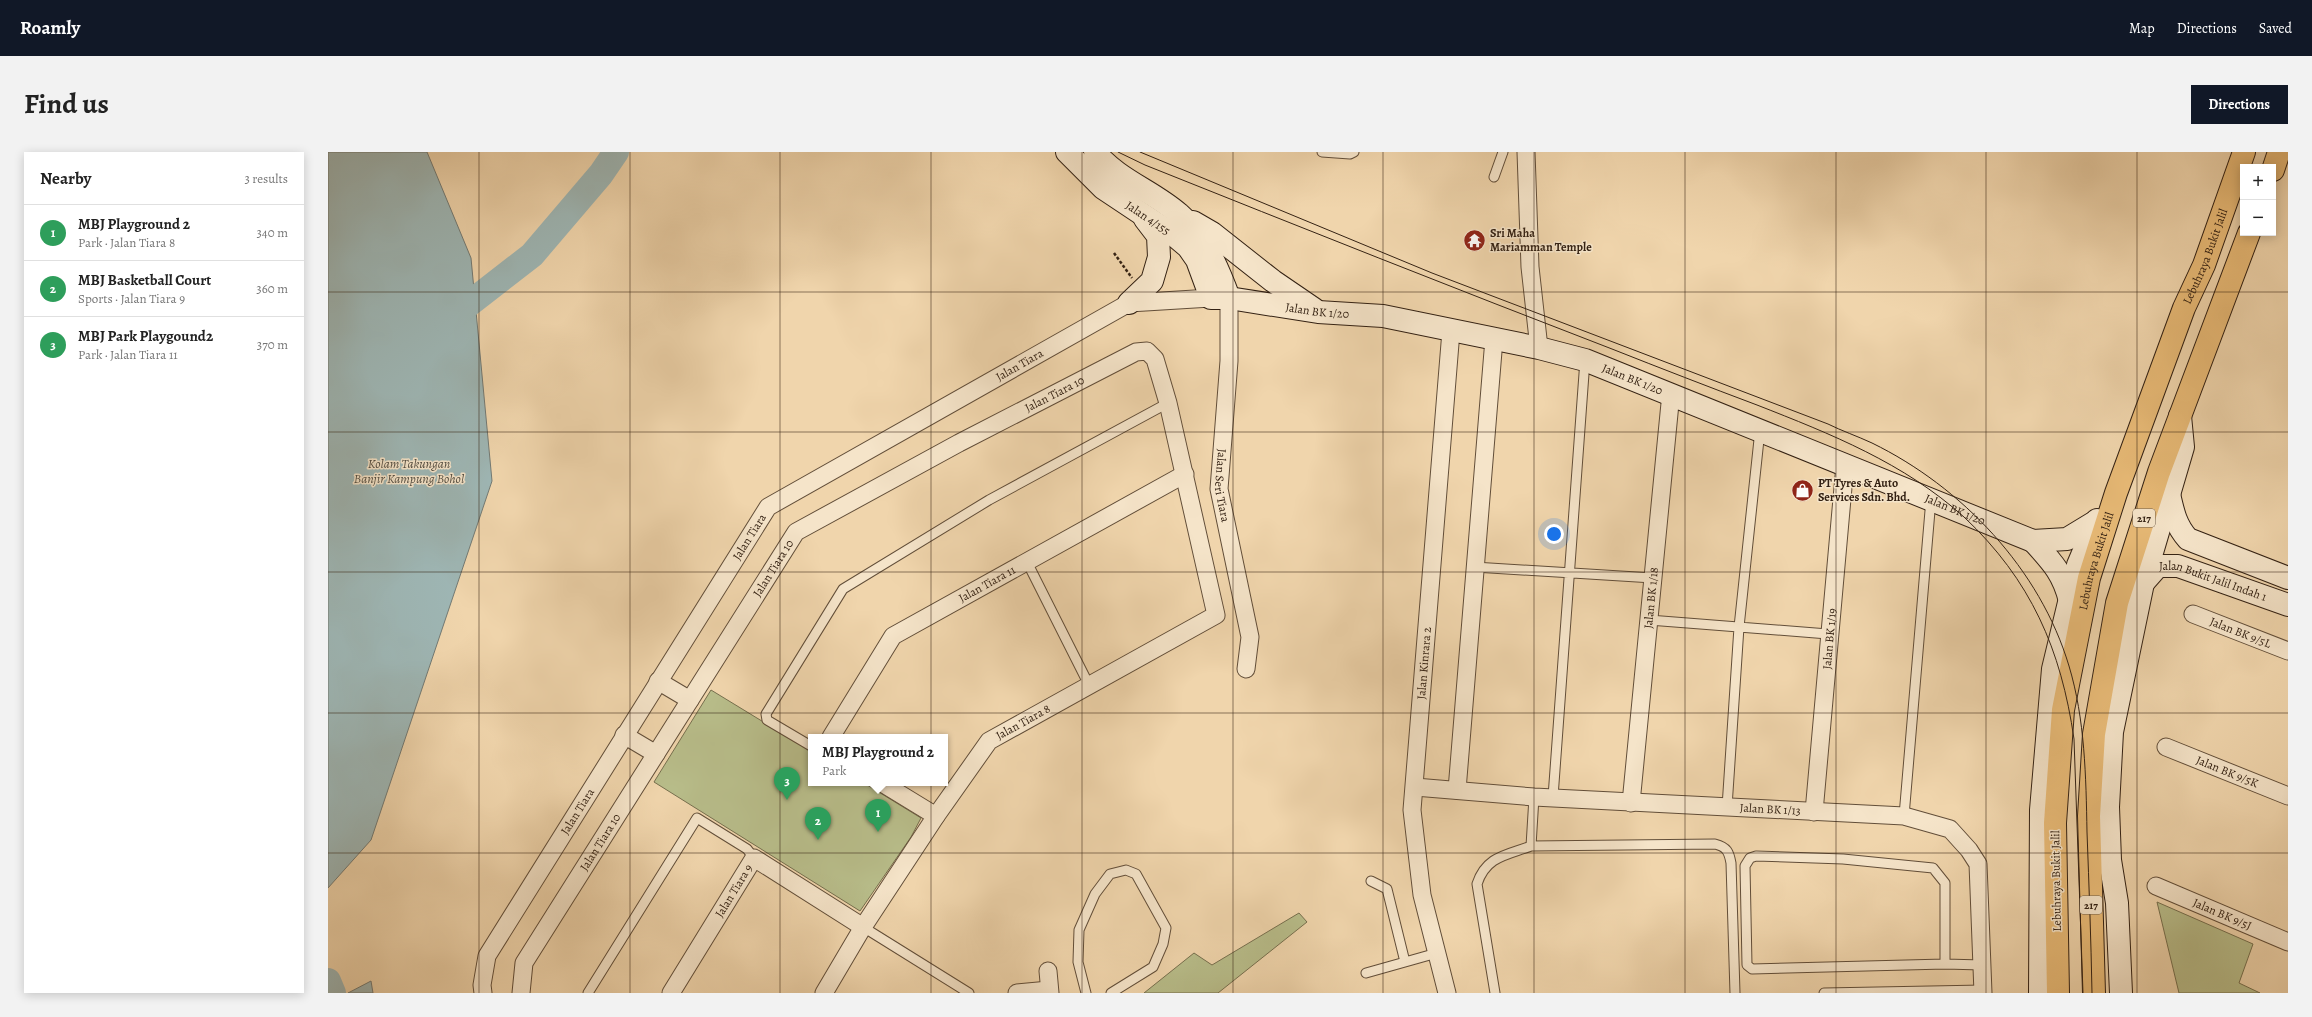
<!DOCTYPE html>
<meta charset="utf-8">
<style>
:root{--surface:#fff;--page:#f2f2f2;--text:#222;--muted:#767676;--line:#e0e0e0;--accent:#111827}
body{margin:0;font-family:Alegreya,serif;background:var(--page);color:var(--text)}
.controls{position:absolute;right:12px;top:12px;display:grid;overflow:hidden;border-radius:0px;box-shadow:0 2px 10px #0003}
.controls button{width:36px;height:36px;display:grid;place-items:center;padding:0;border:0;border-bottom:1px solid var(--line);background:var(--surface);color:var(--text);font:20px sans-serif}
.you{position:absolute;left:1226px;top:382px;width:14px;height:14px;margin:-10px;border:3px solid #fff;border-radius:50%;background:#1a73e8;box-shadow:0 0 0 6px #1a73e833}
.badge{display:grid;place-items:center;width:26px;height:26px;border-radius:50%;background:var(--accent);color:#fff;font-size:13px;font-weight:700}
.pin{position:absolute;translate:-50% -33px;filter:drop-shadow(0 1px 2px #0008)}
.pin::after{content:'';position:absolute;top:21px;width:14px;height:12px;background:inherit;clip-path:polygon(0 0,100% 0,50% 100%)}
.popup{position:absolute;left:480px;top:582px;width:140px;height:52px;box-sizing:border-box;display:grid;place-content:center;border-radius:0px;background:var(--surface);filter:drop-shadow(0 1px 3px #0005);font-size:13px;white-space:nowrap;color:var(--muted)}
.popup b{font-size:15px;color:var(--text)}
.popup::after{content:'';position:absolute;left:50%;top:100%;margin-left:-8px;border:8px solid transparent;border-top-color:var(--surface)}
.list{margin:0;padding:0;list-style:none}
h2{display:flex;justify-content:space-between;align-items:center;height:52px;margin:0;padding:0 16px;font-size:17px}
h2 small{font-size:13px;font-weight:400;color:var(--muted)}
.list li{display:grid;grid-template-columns:26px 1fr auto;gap:12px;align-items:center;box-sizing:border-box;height:56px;padding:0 16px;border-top:1px solid var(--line)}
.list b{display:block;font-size:15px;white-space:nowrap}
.list p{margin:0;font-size:13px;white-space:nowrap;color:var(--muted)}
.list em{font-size:13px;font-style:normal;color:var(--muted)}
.map{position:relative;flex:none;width:1960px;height:841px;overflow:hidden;border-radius:0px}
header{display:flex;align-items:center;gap:24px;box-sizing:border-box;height:56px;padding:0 20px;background:var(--accent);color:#fff}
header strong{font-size:19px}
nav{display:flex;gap:22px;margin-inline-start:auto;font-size:14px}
.intro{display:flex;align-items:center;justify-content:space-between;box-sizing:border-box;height:96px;padding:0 24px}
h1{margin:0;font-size:28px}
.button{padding:10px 18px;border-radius:0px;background:var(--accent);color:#fff;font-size:14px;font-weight:700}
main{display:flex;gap:24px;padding:0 24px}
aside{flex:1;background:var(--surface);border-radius:0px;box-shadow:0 2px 10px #0003}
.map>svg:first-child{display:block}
</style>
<header>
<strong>Roamly</strong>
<nav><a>Map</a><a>Directions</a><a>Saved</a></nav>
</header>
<div class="intro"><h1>Find us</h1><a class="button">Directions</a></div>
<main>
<aside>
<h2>Nearby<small>3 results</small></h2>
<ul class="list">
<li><span class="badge" style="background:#2e9e5b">1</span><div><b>MBJ Playground 2</b><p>Park · Jalan Tiara 8</p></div><em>340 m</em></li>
<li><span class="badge" style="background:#2e9e5b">2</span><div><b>MBJ Basketball Court</b><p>Sports · Jalan Tiara 9</p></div><em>360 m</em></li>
<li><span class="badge" style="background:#2e9e5b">3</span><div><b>MBJ Park Playgound2</b><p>Park · Jalan Tiara 11</p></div><em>370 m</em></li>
</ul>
</aside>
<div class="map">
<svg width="1960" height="841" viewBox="0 0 1960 841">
<rect width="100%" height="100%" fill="#f0d5ac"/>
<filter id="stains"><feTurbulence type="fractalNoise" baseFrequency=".005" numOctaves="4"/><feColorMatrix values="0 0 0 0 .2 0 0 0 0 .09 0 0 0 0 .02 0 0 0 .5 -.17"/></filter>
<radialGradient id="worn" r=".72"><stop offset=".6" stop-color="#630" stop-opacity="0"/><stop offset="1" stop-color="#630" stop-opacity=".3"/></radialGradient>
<path fill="#b8bd8a" stroke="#766f4e" d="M383,538L483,599V631H536L593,666L583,685L532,759L326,630Z
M1829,750L1925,792L1911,831L1932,841H1851Z
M971,761L979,770L890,841H816L866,801L884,813Z"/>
<path fill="#9eb6b4" stroke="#737a74" d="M0,0H99L143,106L164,329L43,688L0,736Z
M43,829L45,841H20Z"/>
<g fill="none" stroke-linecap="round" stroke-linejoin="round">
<path stroke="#9eb6b4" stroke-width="26" d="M119,169L204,103L273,22L288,0
M0,829L5,841"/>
<defs>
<path id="lane" d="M994,0L1022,2L1026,0
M1166,25L1175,0
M699,410L761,533
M1146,415L1325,426
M1321,468L1500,482
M483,594L439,568L438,562L515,437L661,348L840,251
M1225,645L1257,208
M1399,655L1411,475L1432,278
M1576,664L1603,347
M1203,694L1387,692C1399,695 1401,700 1403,711L1407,841
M1043,729L1059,737L1077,810
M535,775L641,841
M1617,812L1424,817L1419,813L1417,714L1422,706L1428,704L1515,707L1605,716L1617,731V812L1654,813
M1038,821L1109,801
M260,841L369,666L419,697L426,706
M758,841L750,810L751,778L767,742L782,722L798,718L808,722L838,776L835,792L825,815L783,841
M1167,841L1149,732C1158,704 1179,703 1203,694L1206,645
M1496,841L1655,838"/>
<g id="street">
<path d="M1198,0L1202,115L1211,196"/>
<path id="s1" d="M901,146V209L891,337L922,485L918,517"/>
<path id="s2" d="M1865,462L1960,499"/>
<path d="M330,529L362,548"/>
<path d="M296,583L328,602"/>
<path id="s3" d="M503,585L565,484L857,322"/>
<path id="s4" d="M1838,595L1960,644"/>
<path d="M554,631L608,664"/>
<path id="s5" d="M1087,635L1206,645L1576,664L1622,677L1641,698L1650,712L1655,841"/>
<path d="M1129,638L1166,187"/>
<path id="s6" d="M1303,651L1343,241"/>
<path id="s7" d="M1486,660L1517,313"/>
<path id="s8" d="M1828,734L1960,790"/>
<path d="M720,819L722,841"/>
<path id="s9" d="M155,841L154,833L159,804L440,355L801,151L883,146"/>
<path id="s10" d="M193,841L196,811L468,380L631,291L808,200L819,199L827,207L840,251L888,463L661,589L608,664L535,775L496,841"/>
<path id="s11" d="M343,841L426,706L535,775"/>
<path d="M689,841L721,838"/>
<path id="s12" d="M1119,841L1094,743L1084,658L1123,179"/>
</g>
<g id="secondary">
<path id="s13" d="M739,0L775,36L847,84L860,95L869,108L883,146H901L990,160L1055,164L1211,196L1257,208L1705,389L1739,387L1767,370"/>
<path d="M767,0C790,28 825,39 851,62C876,83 890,116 901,146"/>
<path d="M865,70L884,81L945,129L986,157"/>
<path d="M801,151L824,129L831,105L830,84L817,67"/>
<path d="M1841,342C1845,360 1848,374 1860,387L1960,426"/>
<path d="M1705,389C1724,410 1735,421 1742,449"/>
<path id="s14" d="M1815,431L1830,414H1850L1960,453"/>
<path d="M1712,841L1713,658L1725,517L1750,413L1769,368"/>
<path d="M1793,841L1789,751L1782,708L1780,655L1784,580L1815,431L1855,295L1852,264"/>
</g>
<g id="highway">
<path d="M1945,18L1951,0"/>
<path id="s15" d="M1730,841L1727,671L1735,558L1761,426L1788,341L1856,156L1876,113L1916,0"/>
<path d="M1766,841L1761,664L1766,582L1789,451L1831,320L1921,81"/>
</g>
</defs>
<use href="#lane" stroke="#624e39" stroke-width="11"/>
<use href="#street" stroke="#624e39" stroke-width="19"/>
<use href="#secondary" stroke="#332113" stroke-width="24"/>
<use href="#highway" stroke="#332113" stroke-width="24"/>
<path stroke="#332113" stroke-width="2.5" stroke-dasharray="3 2" stroke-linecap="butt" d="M786,101L804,126"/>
<use href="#lane" stroke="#f5e4c9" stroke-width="9"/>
<use href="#street" stroke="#f5e4c9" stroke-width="17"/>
<use href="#secondary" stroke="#f5e4c9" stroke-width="22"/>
<use href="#highway" stroke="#e8ba76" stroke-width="22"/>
<path stroke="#332113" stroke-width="1" d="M790,0L817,13C972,75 1128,137 1284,197C1332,216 1381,235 1429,253C1503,282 1576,311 1636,365C1703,428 1733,497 1746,587L1755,841
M812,0L1104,121L1500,272C1514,279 1529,284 1544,291C1634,335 1712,417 1741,514C1757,567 1758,625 1759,680C1761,734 1763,787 1764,841"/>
</g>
<path fill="none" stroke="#332113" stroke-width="1" stroke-opacity="0.55" d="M151,0V841M302,0V841M452,0V841M603,0V841M754,0V841M905,0V841M1055,0V841M1206,0V841M1357,0V841M1508,0V841M1658,0V841M1809,0V841M0,140H1960M0,280H1960M0,420H1960M0,561H1960M0,701H1960"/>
<defs>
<symbol id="temple-disc" viewBox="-11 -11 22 22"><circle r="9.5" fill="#8f2418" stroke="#f5e4c9"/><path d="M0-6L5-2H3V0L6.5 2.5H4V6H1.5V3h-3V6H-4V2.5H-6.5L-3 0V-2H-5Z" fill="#fff"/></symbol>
<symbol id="shop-disc" viewBox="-11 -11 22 22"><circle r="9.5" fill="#8f2418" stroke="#f5e4c9"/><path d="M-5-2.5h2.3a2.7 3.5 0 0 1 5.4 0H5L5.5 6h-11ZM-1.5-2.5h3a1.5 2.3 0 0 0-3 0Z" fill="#fff"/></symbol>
</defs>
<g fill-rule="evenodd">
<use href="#temple-disc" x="1134" y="76" width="25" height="25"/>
<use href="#shop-disc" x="1462" y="326" width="25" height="25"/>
</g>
<g text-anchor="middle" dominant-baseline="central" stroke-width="3" stroke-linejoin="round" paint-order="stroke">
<g fill="#f5e4c9" stroke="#6d5c4a" stroke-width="1">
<rect x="1805" y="357" width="22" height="18" rx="3"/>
<rect x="1752" y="744" width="22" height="18" rx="3"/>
</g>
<g font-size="11" font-weight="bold" fill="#332113">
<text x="1816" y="366">217</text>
<text x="1763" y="753">217</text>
</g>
<g font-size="12" fill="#332113" stroke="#f5e4c9">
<text stroke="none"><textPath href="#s13" startOffset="105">Jalan 4/155</textPath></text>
<text stroke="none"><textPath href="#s15" startOffset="760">Lebuhraya Bukit Jalil</textPath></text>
<text stroke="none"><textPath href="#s13" startOffset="318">Jalan BK 1/20</textPath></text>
<text stroke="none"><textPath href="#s9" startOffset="856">Jalan Tiara</textPath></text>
<text stroke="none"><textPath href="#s13" startOffset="642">Jalan BK 1/20</textPath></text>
<text stroke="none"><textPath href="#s10" startOffset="833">Jalan Tiara 10</textPath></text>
<text stroke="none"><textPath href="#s1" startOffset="188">Jalan Seri Tiara</textPath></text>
<text stroke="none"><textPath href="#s13" startOffset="990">Jalan BK 1/20</textPath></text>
<text stroke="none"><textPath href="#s9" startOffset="532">Jalan Tiara</textPath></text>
<text stroke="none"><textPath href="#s15" startOffset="436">Lebuhraya Bukit Jalil</textPath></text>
<text stroke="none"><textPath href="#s10" startOffset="497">Jalan Tiara 10</textPath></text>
<text stroke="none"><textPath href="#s3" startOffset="226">Jalan Tiara 11</textPath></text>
<text stroke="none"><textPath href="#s14" startOffset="80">Jalan Bukit Jalil Indah 1</textPath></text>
<text stroke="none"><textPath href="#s6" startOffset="206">Jalan BK 1/18</textPath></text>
<text stroke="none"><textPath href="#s2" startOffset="51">Jalan BK 9/5L</textPath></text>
<text stroke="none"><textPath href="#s7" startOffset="174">Jalan BK 1/19</textPath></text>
<text stroke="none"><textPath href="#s12" startOffset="334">Jalan Kinrara 2</textPath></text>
<text transform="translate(695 570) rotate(-29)">Jalan Tiara 8</text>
<text stroke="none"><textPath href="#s4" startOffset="66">Jalan BK 9/5K</textPath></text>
<text stroke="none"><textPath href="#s5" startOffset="356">Jalan BK 1/13</textPath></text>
<text stroke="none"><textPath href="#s9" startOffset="208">Jalan Tiara</textPath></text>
<text stroke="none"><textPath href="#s10" startOffset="173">Jalan Tiara 10</textPath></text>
<text transform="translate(1728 729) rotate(-91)">Lebuhraya Bukit Jalil</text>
<text stroke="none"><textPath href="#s11" startOffset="120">Jalan Tiara 9</textPath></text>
<text stroke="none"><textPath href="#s8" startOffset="72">Jalan BK 9/5J</textPath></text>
</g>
<g font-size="12" font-weight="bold" fill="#332113" stroke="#f5e4c9" text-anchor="start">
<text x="1162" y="81">Sri Maha<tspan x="1162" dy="14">Mariamman Temple</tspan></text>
<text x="1490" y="331">PT Tyres &amp; Auto<tspan x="1490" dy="14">Services Sdn. Bhd.</tspan></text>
</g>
<g font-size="13" font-style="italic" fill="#534e43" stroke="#f5e4c9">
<text x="81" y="311">Kolam Takungan<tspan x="81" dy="15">Banjir Kampung Bohol</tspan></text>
</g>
</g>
<rect width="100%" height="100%" filter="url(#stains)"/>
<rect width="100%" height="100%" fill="url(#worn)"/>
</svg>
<div class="controls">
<button>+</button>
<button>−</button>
</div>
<div class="you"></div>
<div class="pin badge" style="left:550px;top:680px;background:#2e9e5b">1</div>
<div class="popup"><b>MBJ Playground 2</b>Park</div>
<div class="pin badge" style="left:490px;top:688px;background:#2e9e5b">2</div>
<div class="pin badge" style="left:459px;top:648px;background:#2e9e5b">3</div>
</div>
</main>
